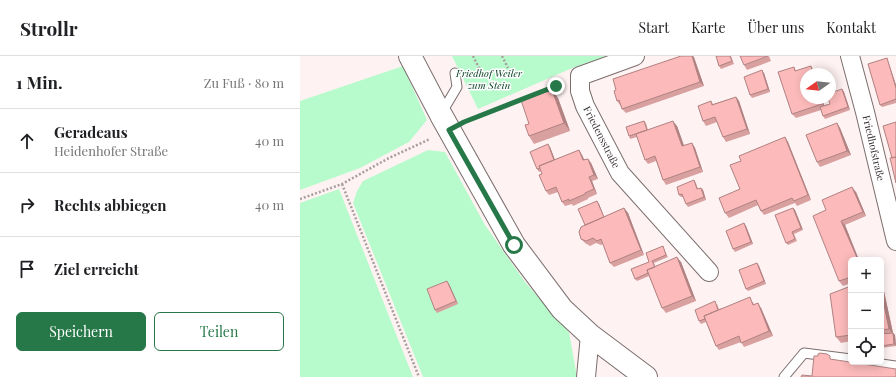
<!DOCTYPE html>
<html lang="de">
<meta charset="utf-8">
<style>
:root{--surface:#fff;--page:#f2f2f2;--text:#202124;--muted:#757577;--line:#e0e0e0;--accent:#277849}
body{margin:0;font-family:"Playfair Display",serif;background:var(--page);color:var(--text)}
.controls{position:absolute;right:12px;bottom:12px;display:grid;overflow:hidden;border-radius:6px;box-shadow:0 2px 10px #0003}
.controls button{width:36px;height:36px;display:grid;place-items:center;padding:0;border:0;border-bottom:1px solid var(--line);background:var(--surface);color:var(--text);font:20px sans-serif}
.compass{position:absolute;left:500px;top:12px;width:36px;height:36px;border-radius:50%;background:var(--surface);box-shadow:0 2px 10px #0003;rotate:256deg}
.stop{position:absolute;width:12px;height:12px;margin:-9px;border:3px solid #277849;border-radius:50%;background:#fff}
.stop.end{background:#277849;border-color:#fff;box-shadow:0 1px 4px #0008}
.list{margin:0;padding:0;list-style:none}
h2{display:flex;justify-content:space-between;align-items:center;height:52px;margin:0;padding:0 16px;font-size:17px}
h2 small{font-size:13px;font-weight:400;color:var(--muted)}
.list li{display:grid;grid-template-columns:26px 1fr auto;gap:12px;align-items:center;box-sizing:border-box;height:64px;padding:0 16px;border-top:1px solid var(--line)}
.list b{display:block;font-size:15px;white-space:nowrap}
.list p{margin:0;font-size:13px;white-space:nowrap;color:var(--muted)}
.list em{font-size:13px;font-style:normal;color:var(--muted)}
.actions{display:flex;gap:8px;padding:12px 16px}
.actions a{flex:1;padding:9px 0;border:1px solid var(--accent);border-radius:6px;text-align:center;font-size:14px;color:var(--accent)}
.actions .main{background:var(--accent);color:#fff}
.icon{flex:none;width:22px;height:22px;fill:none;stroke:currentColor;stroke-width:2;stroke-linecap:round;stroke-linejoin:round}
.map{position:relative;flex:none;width:596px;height:321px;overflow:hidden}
header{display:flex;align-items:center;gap:24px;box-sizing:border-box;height:56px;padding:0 20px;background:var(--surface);border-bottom:1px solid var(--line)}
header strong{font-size:19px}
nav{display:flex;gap:22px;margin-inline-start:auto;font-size:14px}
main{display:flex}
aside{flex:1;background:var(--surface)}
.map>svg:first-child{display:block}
</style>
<header>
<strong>Strollr</strong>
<nav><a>Start</a><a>Karte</a><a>Über uns</a><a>Kontakt</a></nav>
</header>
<main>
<aside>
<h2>1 Min.<small>Zu Fuß · 80 m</small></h2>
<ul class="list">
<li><svg class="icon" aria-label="ahead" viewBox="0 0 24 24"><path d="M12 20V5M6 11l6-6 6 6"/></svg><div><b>Geradeaus</b><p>Heidenhofer Straße</p></div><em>40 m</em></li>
<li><svg class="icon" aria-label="right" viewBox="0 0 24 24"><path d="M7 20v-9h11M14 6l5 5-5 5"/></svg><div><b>Rechts abbiegen</b></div><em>40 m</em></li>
<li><svg class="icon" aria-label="arrive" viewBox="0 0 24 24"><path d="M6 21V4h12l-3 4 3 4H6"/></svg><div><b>Ziel erreicht</b></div></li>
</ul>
<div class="actions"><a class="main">Speichern</a><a>Teilen</a></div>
</aside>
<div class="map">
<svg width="596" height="321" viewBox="0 0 596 321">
<rect width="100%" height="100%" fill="#fff2f2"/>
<path fill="#b7fbcc" d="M152,0H307L270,13L178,53Z
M103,10L127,64L109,86L60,112L0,134V45Z
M128,94L145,96L185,169L225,226L269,276L277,321H123L53,147L57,135L63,125Z
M39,133L113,321H0V147Z"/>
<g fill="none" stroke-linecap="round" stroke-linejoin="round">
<defs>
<path id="service" d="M141,58L157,31L155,17
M568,306L596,310
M484,321L504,297L551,303"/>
<path id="minor" d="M335,0L280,20V35L285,50L320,117L409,216
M550,0L565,56L596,185
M286,321L290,279"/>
<path id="secondary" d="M110,0L141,59L214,189L262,253L290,279L346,321"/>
</defs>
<use href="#service" stroke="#7b6e6e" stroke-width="11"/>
<use href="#minor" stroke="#7b6e6e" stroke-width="20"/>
<use href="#secondary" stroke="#7b6e6e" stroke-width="24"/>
<path stroke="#a89e9e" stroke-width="2.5" stroke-dasharray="2 2" stroke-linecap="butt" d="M173,0L184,22
M202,0L208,12
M168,64L261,28
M42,128L119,321
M0,143L42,128L89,102L130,83"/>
<use href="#service" stroke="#fff" stroke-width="9"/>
<use href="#minor" stroke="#fff" stroke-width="18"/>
<use href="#secondary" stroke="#fff" stroke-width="22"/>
</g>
<path fill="#d9a0a0" d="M381,0H393L404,30L326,57L322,53L321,49H320L317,45L316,34Z
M416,0H431L434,8L421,13L419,10Z
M469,0L471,5L447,14L444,9Z
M587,2L596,29V47L582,51L580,49Z
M494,11L496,15H514L515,18H506V42H522L524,49L530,48L542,33L544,36L550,54L525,63L523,60L521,54L496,62L492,58Z
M464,17L470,36L452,42L450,39Z
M436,41L439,45L450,78L426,86L423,81L417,66L406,70L403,65L411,45L413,48Z
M258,42L270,75L234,88L229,80V68Z
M344,65L346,67L348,74L377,70L384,90L392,87L395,92L403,116L366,129L363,124L356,105L348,108L345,104L337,81L330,83L329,80Z
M537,67L540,72L551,99L520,111L517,106Z
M485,81L488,86L511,144L497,150L495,147L464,159L461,155L458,149L429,162L425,157L440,133L441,105Z
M250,91L255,104L279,94L282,99L284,104L288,103L291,107L298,123L292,125L297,138L288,142V143L273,150L272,148L265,150L262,146L258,136L249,139L246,135L241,115L239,116L237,113Z
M394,124L396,127L398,133L401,132L403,134L406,144L388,151L386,148L383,141H381L379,139Z
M556,136L566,160L545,169L559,204H551V227L543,230L539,225L526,154Z
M299,148L304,161L324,152L328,157L344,199L314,211L310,207L303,188L301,189L296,187L290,190L285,187L281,183L285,169Z
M493,152L495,154L503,174L494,178L497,185L488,189L486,187Z
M444,167L446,170L453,188L435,196L433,193Z
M363,190L364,193L368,201L354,207L355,210L381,206L396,245L366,257L362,252L349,220L337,225L335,223Z
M457,207L459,210L466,228L448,235L446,233Z
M581,224L582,226L593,277L595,279L596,290L581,292Z
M149,228L158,248L137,257L135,254Z
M551,230V285L541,287L536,281Z
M453,246L454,249L461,252L473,280L444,291L441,286L419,294L416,290L406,266L401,268L399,265L417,248L419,253Z"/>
<path fill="#b08282" d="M392,0H393L394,1L404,30L400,26Z
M587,2L596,29V32Z
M511,10L514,15L515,18H513Z
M462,14L464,17L470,36L468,33Z
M542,33L544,36L550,54L548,51Z
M252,34L258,42L270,75L264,67Z
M436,41L439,45L450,78L447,73Z
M520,42H522L525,52L522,48Z
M373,65L377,70L386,95L382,90Z
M537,67L540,72L551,99L547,95Z
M485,81L488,86L511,144L508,139Z
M392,87L395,92L403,116L400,111Z
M248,88L250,91L257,109L255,106Z
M279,94L282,99L287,109L283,104Z
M288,103L291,107L298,123L294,119Z
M289,121L292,125L297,138L294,133Z
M552,131L556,136L566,160L563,156Z
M401,132L403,134L406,144L404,141Z
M297,145L299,148L306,166L304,163Z
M324,152L328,157L344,199L341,194Z
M493,152L495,154L503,174L501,172Z
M541,165L545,169L559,204H558Z
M444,167L446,170L453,188L451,186Z
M377,201L381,206L396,245L392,240Z
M457,207L459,210L466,228L464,225Z
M581,224L582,226L593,277L595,279L596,290L594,288L593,279L589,273L581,234Z
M147,225L149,228L158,248L156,245Z
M458,247L461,252L473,280L469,275Z"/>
<path fill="#fcbaba" stroke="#b08282" d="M381,0H392L400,26L322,53L319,44L317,45L314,35L316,34L313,23Z
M416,0H430L432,5L419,10Z
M440,0H468L444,9Z
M587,2L596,32V43L580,49L568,8Z
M511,10L513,18H506V42H520L522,48L492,58L478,16L494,11L495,15Z
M462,14L468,33L450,39L444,21Z
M542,33L548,51L523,60L520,51L530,48L528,42H530V37Z
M252,34L264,67L229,80L225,69L229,68L221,44Z
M436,41L447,73L423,81L415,61L403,65L398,50L411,45L412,49Z
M344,65L347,74L329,80L326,71Z
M373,65L382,90L392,87L400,111L363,124L355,100L345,104L336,78Z
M596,66V101L592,102L583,70Z
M537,67L547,95L517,106L506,79Z
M485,81L508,139L494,145L492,142L461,155L456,144L425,157L419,142L440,133L430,109L441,105L439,100Z
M248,88L254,104L239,110L240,112L237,113L230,96Z
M279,94L283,104L288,103L294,119L289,121L294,133L285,137V138L269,145V143L262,146L256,131L246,135L239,119L242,118L239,110Z
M596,101V127L590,102Z
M394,124L397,133L401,132L404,141L386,148L382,138L379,139L377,131Z
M552,131L563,156L541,165L558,204H551V221L539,225L513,160L526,154L522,144Z
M297,145L304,161L285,169L278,153Z
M324,152L341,194L310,207L301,183L297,185L293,182L286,185L281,183L279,176L281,171Z
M493,152L501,172L492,176L495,183L486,187L475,159Z
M444,167L451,186L433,193L426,175Z
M363,190L366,199L352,205L355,211L347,214L348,217L335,223L331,213L349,206L346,197Z
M377,201L392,240L362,252L347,214Z
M457,207L464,225L446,233L439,214Z
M147,225L156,245L135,254L127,233Z
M551,230V279L536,281L530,238Z
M581,234L589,273L581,274Z
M450,241L453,249L458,247L469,275L441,287L439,280L416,290L404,260Z
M415,245L418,254L404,260L405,263L399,265L395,254Z
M593,277L594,288L581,290V278Z
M520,297L527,298L530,300V303L596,313V321H501L502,319L512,320L514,300H518V298Z"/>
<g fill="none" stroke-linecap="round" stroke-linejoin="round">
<path stroke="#277849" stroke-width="5" d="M214,189L149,74L164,66L256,30"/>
</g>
<g text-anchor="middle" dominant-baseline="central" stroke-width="3" stroke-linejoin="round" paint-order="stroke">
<g font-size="10" font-style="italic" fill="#023b1e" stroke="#fff">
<text x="189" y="17">Friedhof Weiler<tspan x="189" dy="12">zum Stein</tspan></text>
</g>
<g font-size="10" fill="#35302f" stroke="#fff">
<text transform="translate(302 81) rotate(63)">Friedensstraße</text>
<text transform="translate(574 92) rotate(77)">Friedhofstraße</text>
</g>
</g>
</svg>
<div class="controls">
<button>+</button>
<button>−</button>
<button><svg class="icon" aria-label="locate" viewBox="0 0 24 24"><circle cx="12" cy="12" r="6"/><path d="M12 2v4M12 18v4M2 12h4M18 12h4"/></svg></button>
</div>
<svg class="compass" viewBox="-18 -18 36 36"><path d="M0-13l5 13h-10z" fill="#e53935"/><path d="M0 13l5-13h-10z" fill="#757577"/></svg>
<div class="stop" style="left:214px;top:189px"></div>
<div class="stop end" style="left:256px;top:30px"></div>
</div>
</main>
